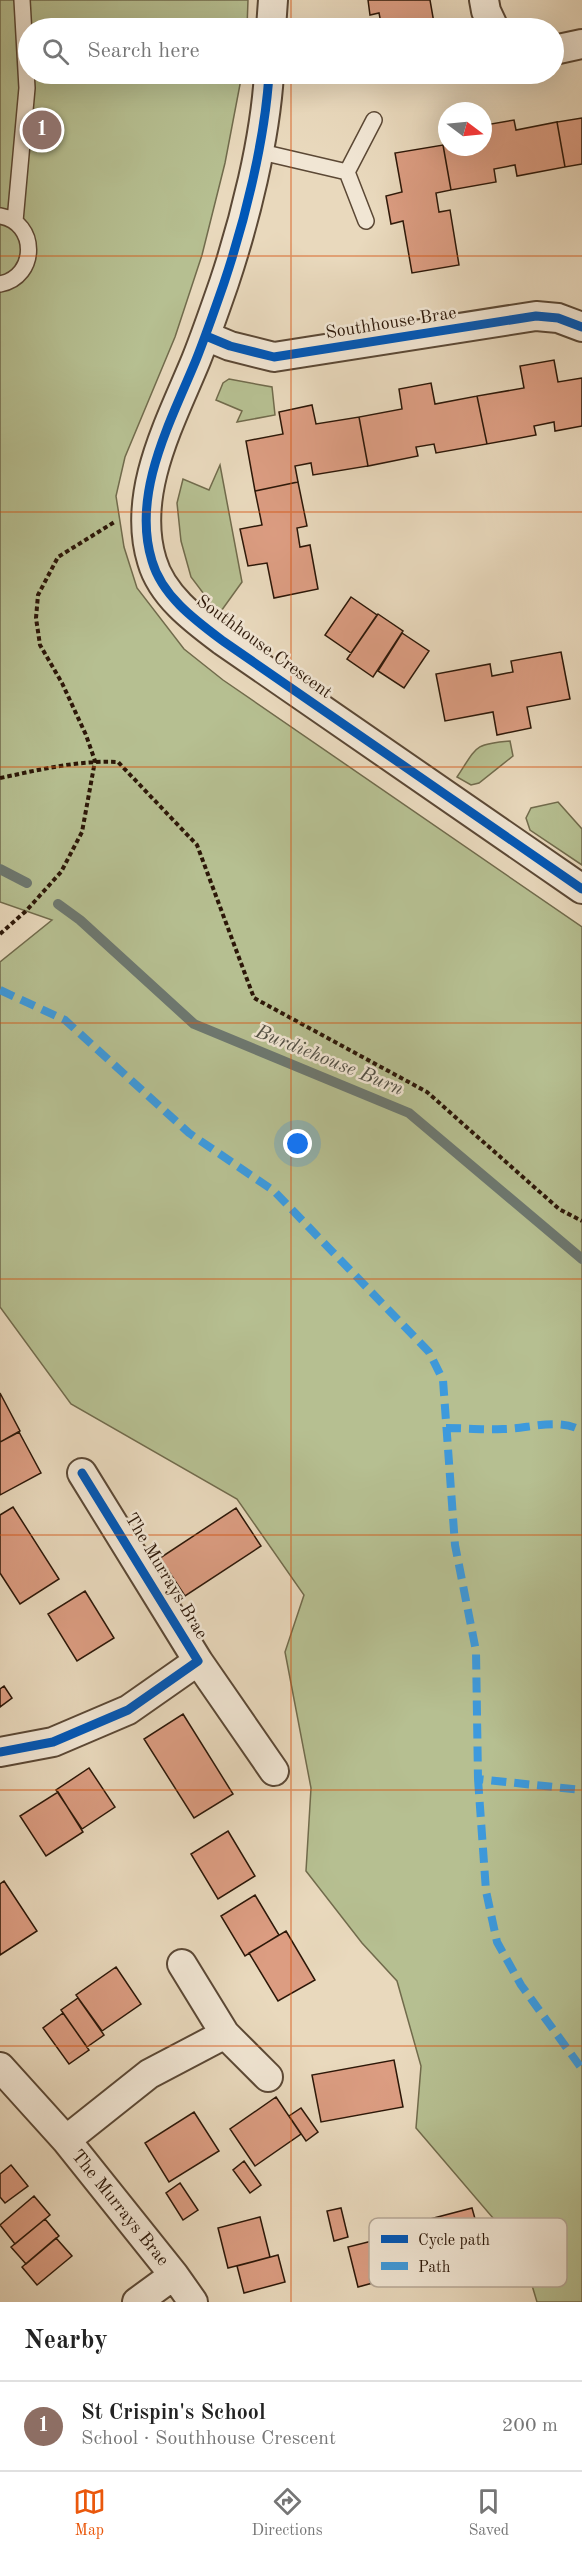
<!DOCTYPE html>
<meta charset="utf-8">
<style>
:root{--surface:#fff;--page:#f2f2f2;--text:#222;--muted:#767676;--line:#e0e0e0;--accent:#ea580c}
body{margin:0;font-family:"Old Standard TT",serif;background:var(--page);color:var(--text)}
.compass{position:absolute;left:438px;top:102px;width:54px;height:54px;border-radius:50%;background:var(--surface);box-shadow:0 6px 24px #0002;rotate:106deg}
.you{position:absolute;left:298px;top:1144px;width:21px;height:21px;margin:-15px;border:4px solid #fff;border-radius:50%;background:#1a73e8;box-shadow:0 0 0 9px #1a73e833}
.badge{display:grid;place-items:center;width:39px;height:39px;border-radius:50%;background:var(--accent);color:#fff;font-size:20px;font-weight:700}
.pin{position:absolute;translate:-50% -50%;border:3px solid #fff;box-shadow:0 2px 6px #0006}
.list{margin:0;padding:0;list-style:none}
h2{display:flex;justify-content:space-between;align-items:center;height:78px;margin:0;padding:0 24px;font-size:26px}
h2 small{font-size:20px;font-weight:400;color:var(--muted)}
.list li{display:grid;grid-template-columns:39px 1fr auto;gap:18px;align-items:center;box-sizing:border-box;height:90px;padding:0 24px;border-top:2px solid var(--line)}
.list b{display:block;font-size:22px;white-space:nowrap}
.list p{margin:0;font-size:20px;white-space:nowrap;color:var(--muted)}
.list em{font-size:20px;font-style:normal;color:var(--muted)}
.icon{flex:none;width:33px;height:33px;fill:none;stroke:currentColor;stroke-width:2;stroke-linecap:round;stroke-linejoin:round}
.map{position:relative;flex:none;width:582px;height:2302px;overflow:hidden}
.search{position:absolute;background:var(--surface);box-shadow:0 6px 24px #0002;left:18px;right:18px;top:18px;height:66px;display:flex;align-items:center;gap:15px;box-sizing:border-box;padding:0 21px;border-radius:33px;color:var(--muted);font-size:22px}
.sheet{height:168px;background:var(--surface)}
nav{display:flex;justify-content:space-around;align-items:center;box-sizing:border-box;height:84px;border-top:2px solid var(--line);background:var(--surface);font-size:16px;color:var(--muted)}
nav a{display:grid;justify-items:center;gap:3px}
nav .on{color:var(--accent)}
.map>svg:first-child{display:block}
</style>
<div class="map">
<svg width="582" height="2302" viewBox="0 0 582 2302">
<rect width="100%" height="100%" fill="#e9d9bd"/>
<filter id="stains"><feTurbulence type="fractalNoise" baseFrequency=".00333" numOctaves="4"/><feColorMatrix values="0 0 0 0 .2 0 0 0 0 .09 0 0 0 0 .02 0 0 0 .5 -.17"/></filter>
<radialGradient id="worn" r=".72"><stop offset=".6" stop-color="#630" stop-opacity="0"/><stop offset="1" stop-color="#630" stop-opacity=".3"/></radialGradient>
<path fill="#b6bf91" stroke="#716b4c" stroke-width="1.5" d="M0,0H248L247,28H28V74H242L225,163L202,255L175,337L125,457L116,496L124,547L137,588L184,649L223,680L582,927V2302H537L522,2252L416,2128L421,2066L397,1981L362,1943L306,1871L311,1788L285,1652L304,1595L237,1499L71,1404L0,1307V962L52,920L0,902Z
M229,379L272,387L275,415L237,422L242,411L216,400L223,383Z
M220,465L242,582L219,614L191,577L181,541L177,503L183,479L209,490Z
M510,741L513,756L479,783L471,785L457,777C477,747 473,744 510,741Z
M558,802L582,829V865L530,830L526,818L531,808Z"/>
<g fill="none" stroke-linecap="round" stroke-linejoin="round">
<path stroke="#6d7870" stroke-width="10" d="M0,869L27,883
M58,904L80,920L194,1024L409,1113L582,1259"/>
</g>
<path fill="#dc9d82" stroke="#2c1708" stroke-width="1.5" d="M368,0H430L434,23L421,25L422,28H382L379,13L370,15Z
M381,74H423L382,81Z
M582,118V164L565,167L557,122Z
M514,120L516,130L557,122L565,167L517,176L515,165L494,169L496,182L451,190L443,145L447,144V147H483V138L487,137L485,125Z
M443,145L451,190L436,193L439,212L450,210L459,265L412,273L403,221L391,224L388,207L386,196L402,192L395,153Z
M554,360L558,382L582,378V426L555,431L554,422L534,426L536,435L487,444L477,396L524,388L520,366Z
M431,383L435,404L477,396L487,444L436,453L434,444L416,447L418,456L368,466L359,417L402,409L399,389Z
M312,405L316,424L359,417L368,466L313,475L311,463L295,466L298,482L255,491L246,441L283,434L279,412Z
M298,482L307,526L297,528L300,547L310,545L318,589L274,598L267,563L248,566L240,529L262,525L255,491Z
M351,597L377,615L351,653L325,635Z
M378,614L403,631L373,677L347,659Z
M402,633L429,651L404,688L378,671Z
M561,652L570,699L527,707L531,728L497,735L493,712L445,721L436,674L490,664L492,676L513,672L511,661Z
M0,1393L20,1431L0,1442Z
M19,1432L41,1473L0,1495V1442Z
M13,1507L59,1579L20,1604L0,1573V1515Z
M236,1508L261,1546L185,1596L160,1558Z
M85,1591L114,1638L77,1661L48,1614Z
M4,1686L12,1698L0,1707V1689Z
M183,1714L233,1794L194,1818L144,1739Z
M89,1768L115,1807L82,1829L56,1790Z
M58,1792L83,1832L46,1856L20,1816Z
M228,1831L255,1876L218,1899L191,1854Z
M4,1881L37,1931L0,1955V1884Z
M255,1895L279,1935L245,1956L221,1916Z
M286,1931L315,1980L278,2001L249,1953Z
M116,1967L141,2004L102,2031L76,1995Z
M78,1998L104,2035L87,2047L61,2010Z
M63,2013L89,2050L69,2064L43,2028Z
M394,2060L403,2107L321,2122L312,2075Z
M276,2097L301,2134L255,2166L230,2129Z
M301,2108L318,2132L306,2141L289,2116Z
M194,2112L219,2151L169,2182L145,2143Z
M244,2161L261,2185L250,2193L233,2170Z
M11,2165L28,2186L5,2203L0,2197V2174Z
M180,2183L198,2210L183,2220L166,2193Z
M34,2196L50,2215L15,2244L0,2225Z
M341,2208L348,2237L334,2241L327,2211Z
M472,2208L484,2251L420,2269L407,2225Z
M260,2217L270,2257L228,2268L218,2228Z
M45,2219L59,2236L26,2264L11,2247Z
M392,2236L402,2275L358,2287L348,2247Z
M56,2238L72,2256L37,2285L22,2267Z
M278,2255L285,2282L244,2293L237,2266Z"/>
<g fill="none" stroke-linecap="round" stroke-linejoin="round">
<defs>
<path id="lane" d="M257,151L347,172L374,120
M347,172L366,221
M0,216C38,222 38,277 0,284
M15,221L27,88L22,0"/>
<path id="street" d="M484,0L486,11L494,28
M271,28L273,0
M554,50L582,44
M269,74C265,140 245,220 224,283C215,309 206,335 196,360C171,421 131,493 152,561C162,596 195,620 223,641L582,889
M206,336L230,346L274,357L536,316L558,318L582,327
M198,1661L274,1771
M0,1752L53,1742L128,1710L198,1661L82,1473
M182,1964L225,2034L268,2077
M0,2067L66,2140L174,2275L137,2302
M66,2140L149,2074L225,2034
M174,2275L193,2302"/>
</defs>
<use href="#lane" stroke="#5b4835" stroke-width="18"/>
<use href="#street" stroke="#5b4835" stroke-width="32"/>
<path stroke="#2c1708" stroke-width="4" stroke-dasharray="4.5 3" stroke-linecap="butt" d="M0,778C39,770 78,760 118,762L197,845L254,998L427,1092L559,1209L582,1221
M0,934L26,911L61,872L82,832L95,761L86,735L62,683L40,645L36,618L38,595L58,557L116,521"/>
<use href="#lane" stroke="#f1e6d4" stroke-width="15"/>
<use href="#street" stroke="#f1e6d4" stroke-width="28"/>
<path stroke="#3d9add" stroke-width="8" stroke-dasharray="15 8" stroke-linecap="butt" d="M0,990L65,1020L189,1133L274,1191L429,1352L443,1380L455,1545L476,1651L478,1779L582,1790
M446,1428C465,1428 484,1430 503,1429C527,1429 560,1417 582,1431
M478,1779L486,1891L497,1942L521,1985L582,2069"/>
<defs>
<path id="cycleway" d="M269,74C265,140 245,220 224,283C215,309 206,335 196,360C171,421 131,493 152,561C162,596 195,620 223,641L582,889
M206,336L230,346L274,357L536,316L558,318L582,327
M0,1752L53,1742L128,1710L198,1661L82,1473"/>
</defs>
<use href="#cycleway" stroke="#f1e6d4" stroke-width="13"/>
<use href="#cycleway" stroke="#0057b8" stroke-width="9"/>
</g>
<path fill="none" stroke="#d5520c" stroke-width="1.5" stroke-opacity="0.55" d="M291,0V28M291,74V2302M0,256H582M0,512H582M0,767H582M0,1023H582M0,1279H582M0,1535H582M0,1790H582M0,2046H582"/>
<g text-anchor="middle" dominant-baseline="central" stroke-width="5" stroke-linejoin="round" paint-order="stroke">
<g font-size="18" fill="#2c1708" stroke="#f1e6d4">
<text transform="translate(391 323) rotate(-9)">Southhouse Brae</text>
<text transform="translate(264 647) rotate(36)">Southhouse Crescent</text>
<text transform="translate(166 1576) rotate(59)">The Murrays Brae</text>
<text transform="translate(120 2208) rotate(51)">The Murrays Brae</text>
</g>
<g font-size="20" font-style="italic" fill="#525045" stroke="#f1e6d4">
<text transform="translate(329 1061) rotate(22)">Burdiehouse Burn</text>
</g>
</g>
<rect x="369" y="2218" width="198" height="69" rx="9" fill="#f1e6d4" stroke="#b6a897" stroke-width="1.5"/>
<rect x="381" y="2235" width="27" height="8" fill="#0057b8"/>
<rect x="381" y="2262" width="27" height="8" fill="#3d9add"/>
<g font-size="16" fill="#2c1708">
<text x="418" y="2245">Cycle path</text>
<text x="418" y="2272">Path</text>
</g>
<rect width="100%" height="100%" filter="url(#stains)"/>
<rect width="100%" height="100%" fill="url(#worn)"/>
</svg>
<svg class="compass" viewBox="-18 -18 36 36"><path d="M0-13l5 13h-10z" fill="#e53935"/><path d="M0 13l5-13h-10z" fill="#767676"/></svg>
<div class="you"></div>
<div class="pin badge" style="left:42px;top:130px;background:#8d6e63">1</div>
<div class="search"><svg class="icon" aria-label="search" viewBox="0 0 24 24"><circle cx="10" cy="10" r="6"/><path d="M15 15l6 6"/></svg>Search here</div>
</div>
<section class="sheet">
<h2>Nearby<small></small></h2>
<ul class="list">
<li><span class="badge" style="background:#8d6e63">1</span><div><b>St Crispin's School</b><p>School · Southhouse Crescent</p></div><em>200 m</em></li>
</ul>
</section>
<nav>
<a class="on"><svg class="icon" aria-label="map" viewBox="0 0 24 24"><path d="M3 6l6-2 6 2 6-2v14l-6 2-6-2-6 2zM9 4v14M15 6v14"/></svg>Map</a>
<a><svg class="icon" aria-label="directions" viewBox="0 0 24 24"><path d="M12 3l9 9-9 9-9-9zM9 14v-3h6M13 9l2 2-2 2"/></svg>Directions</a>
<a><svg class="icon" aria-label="saved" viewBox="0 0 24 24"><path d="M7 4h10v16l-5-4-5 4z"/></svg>Saved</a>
</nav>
